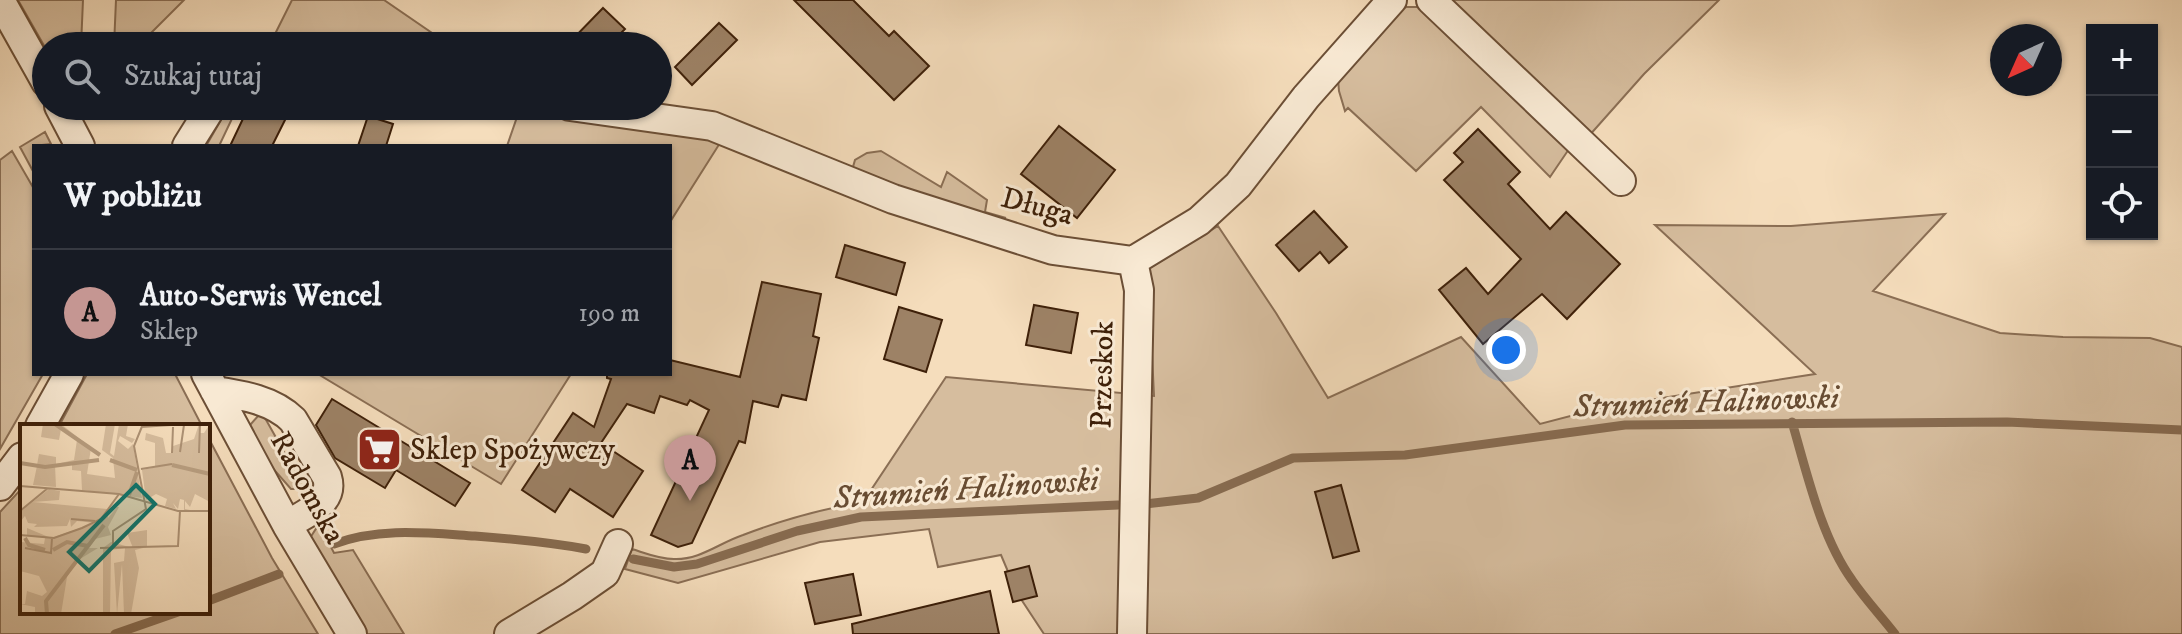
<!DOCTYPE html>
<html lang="pl">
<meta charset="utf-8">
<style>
:root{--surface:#171b24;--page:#20242c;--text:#f1f3f6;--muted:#9ea1a6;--line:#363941;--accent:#c59692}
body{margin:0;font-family:"IM FELL DW Pica",serif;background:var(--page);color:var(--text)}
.controls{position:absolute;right:24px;top:24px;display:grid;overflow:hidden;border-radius:0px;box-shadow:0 2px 6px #0004}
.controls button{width:72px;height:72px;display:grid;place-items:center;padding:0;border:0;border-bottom:2px solid var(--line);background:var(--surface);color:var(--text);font:40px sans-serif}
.compass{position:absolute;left:1990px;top:24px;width:72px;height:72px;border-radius:50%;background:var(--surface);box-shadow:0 2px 6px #0004;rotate:225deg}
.you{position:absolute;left:1506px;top:350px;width:28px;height:28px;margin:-20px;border:6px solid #fff;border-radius:50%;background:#1a73e8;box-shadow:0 0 0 12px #1a73e833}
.badge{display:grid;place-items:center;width:52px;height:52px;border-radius:50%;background:var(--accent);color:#111;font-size:26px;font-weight:700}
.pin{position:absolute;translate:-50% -66px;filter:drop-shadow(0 2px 4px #0008)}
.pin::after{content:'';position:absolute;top:42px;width:28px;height:24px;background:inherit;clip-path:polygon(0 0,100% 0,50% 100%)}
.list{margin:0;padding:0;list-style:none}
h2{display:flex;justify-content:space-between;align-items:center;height:104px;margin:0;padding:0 32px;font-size:34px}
h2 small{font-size:26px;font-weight:400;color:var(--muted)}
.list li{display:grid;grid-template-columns:52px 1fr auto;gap:24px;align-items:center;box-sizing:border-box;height:128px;padding:0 32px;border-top:2px solid var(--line)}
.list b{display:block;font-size:30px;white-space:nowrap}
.list p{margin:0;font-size:26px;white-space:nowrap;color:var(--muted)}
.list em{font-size:26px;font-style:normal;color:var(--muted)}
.icon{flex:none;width:44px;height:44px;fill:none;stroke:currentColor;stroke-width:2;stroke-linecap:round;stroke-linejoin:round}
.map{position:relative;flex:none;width:2182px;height:634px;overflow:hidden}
.search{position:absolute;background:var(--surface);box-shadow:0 2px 6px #0004;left:32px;top:32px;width:640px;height:88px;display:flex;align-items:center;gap:20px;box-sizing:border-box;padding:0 28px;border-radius:44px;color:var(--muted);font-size:30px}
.panel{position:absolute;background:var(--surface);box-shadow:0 2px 6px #0004;left:32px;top:144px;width:640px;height:232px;border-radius:0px}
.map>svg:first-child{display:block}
</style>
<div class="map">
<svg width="2182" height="634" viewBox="0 0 2182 634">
<rect width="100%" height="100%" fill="#f5ddbc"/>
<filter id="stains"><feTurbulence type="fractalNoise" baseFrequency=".0025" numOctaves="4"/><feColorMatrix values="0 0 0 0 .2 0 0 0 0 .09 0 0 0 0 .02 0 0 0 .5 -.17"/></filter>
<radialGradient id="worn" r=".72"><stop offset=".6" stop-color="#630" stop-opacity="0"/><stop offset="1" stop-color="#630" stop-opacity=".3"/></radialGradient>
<path fill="#d6bd9e" stroke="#8a6e54" stroke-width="2" d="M18,0H83L81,46H46V49Z
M116,0H184L138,46H114Z
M292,0H384L451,46H269Z
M1450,0H1719L1644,74L1588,137Z
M1406,7H1419L1433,15L1569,149L1550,177L1481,107L1416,171L1348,108L1345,111L1339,91L1338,79L1392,14Z
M229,106H238L219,146H206Z
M423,106C526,106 629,119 730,139L720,143L670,222V146H507L517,117Z
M45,132L51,144L34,146V173L20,147Z
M12,151L34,189V374H43L0,449V160Z
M881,151L941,187L947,172L987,200L985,212L1006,218L937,205L858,176L853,167L855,160L867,153Z
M1945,214L1873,291L2000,333L2063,337L2150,338L2182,347V634H1044L1017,593L1001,555L938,567L929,529L820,542L678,583L625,569L632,549C645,553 659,559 674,559C700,560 719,543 743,535C782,520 822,509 863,502L946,377L1154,396L1148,269L1218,226L1276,313L1328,398L1461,337L1540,424L1605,407L1815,374L1655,225L1791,226Z
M87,374H175L202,426H59Z
M318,374H571L501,484Z
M259,415L265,418L301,482L297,489H291L269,464L251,431L250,425Z
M208,437L272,558L318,634H0V512L22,488V612H208Z
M319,524L334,553L353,550L404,634H366L310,538Z"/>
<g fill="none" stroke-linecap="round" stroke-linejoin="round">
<path stroke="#876b50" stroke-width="9" d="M1792,422C1807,473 1821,537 1852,580C1865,599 1881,616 1895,634
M1145,504L1198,498L1293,458L1405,455L1625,425L2007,422L2182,430
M334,544C379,527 428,533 475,536C514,539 547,542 586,549
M633,559L674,567L697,564L797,531L861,517L1118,505
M208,601L279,574
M115,634L178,612"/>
</g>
<path fill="#9d8266" stroke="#3e2009" stroke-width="2" d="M794,0H853L889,36L894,31L929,66L894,100Z
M603,8L625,29L608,46H566Z
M719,23L737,40L692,85L675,67Z
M249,106H292L272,146H230Z
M368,116L393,124L386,146H358Z
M1059,126L1115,170L1077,218L1021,174Z
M1478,129L1520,172L1508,184L1550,229L1566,212L1620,264L1567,319L1542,294L1483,344L1439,290L1466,268L1488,294L1521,259L1444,180L1463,162L1454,153Z
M1314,211L1347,247L1329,263L1320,252L1299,271L1276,245Z
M845,245L905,263L896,295L836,277Z
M762,282L821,294L813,336L819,338L806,400L782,395L778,407L753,401L745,443L739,441L692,543L678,547L651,535L709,410L690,400L687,405L660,396L654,413L627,404L601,443L643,471L613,517L570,489L555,512L522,490L573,413L594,427L611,379L607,378V374H670V360L740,377Z
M1034,305L1078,313L1071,353L1026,345Z
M899,307L942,320L926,372L884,359Z
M332,399L470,483L455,506L396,470L385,488L335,458L316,425Z
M1341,485L1359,551L1333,558L1315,492Z
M1029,566L1037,596L1013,602L1005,572Z
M853,574L861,615L815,624L805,583Z
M990,591L999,634H853L852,624Z"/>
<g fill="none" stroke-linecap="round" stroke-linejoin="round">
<defs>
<path id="minor" d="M0,0L46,82
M1431,0L1621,181
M59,106L80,146
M570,106L712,126L893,199L1053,250L1133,261L1199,221L1238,185L1306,97L1392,0
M187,146L212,106
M206,374L287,525L352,634
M215,391C242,395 273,400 293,420L327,477C335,503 306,513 287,525
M40,426L69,374
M0,486L22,457
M509,634L572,596L605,573L618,544
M1132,634L1139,290L1133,261"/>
</defs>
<use href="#minor" stroke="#6c4f36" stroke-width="32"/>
<use href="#minor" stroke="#f8e9d3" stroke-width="28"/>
</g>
<defs>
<symbol id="supermarket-square" viewBox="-11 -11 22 22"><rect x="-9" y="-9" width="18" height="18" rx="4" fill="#8f2418" stroke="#f8e9d3"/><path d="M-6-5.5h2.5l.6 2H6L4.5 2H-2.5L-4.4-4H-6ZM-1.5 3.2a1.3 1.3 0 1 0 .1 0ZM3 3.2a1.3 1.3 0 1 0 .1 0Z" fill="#fff"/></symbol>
</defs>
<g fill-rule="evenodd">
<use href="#supermarket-square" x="354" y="424" width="51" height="51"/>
</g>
<g text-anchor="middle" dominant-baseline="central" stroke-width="6" stroke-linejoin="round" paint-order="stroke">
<g font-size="30" fill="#3e2009" stroke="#f8e9d3">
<text transform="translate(1037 207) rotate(15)">Długa</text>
<text transform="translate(1103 375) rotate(-89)">Przeskok</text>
<text transform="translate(307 488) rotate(61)">Radomska</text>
</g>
<g font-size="30" fill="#3e2009" stroke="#f8e9d3" text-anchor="start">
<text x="410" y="450">Sklep Spożywczy</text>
</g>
<g font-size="32" font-style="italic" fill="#684c32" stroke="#f8e9d3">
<text transform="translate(1706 403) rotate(-2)">Strumień Halinowski</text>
<text transform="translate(966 490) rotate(-4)">Strumień Halinowski</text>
</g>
</g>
<g transform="translate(20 424)">
<rect width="190" height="190" fill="#f5ddbc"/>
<path d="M23,0H41L71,24L67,50L95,54L93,34L82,26L86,0H95L90,29L94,32L99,0H108L106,12L115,15L120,5L115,15L112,19L100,12L98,17L108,25L113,20L122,74L62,66L61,47L52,46V38L35,41L36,63L13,61L17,42L0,40V24L1,39L17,41L19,30L36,33V40L54,36L57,16L41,5L39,16L21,13ZM179,0L180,9H184L190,0V78L175,70L170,83L165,77V85L170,86H164V76L160,75L158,85L153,79L156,85L145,82L147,75L136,70L126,76L122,46L142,42H135V19L125,16L126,9L143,14L146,29H151L153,22L174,15ZM29,65L40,67L39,76L13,78L87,85L88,94L97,83H99L88,103L91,111L75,115L69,124H78L55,138L47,153L41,190H15V183L0,180H5L7,167L22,172L27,168L19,152L0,147V111L1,118L24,120L25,114L7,111V104L31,114L75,99L57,97L51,103L50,95L47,102L14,103L17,100L8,99L5,92L0,98V88ZM127,106V123L115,126L119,144L111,190H104L102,140L97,190L94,139L104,137L105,124L91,126L90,190H83V124L91,118L113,124L107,109Z" fill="#d6bd9e"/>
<path fill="none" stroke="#b79d7f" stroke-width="4" d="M35,0L80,31M90,36L117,46M0,39L25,43L79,36M152,41L190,50M109,71L117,48M5,114L9,121L25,126M33,126L47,118L68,122M27,190L26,177L84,101"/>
<path fill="none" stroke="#ac9174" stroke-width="2" d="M121,3L166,0M160,28L164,1M152,29L153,3M179,29L180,0M121,45L152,40M0,62L99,70L158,87H190M0,87L28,64M51,95L75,97M0,111L34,114L62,104L81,95L99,70M5,124L31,129L32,114M80,124L158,122L160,87M93,124V107L126,85L114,22L123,0"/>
<path fill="#0f766e" fill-opacity="0.15" stroke="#0f766e" stroke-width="4" d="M116,61L135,80L69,147L49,128Z"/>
<rect width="190" height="190" fill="none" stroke="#3e2009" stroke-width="4"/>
</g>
<rect width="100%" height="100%" filter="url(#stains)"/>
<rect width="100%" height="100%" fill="url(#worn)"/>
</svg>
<div class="controls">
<button>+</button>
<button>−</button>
<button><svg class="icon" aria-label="locate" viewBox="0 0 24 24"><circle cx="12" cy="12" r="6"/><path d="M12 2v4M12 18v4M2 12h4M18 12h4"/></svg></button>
</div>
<svg class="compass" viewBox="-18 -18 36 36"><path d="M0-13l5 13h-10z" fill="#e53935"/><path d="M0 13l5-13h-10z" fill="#9ea1a6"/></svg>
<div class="you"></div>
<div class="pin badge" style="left:690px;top:501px">A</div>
<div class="search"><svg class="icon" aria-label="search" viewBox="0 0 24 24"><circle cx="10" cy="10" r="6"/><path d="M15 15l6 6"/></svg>Szukaj tutaj</div>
<section class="panel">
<h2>W pobliżu<small></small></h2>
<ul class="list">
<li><span class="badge">A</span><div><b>Auto-Serwis Wencel</b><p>Sklep</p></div><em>190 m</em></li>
</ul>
</section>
</div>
